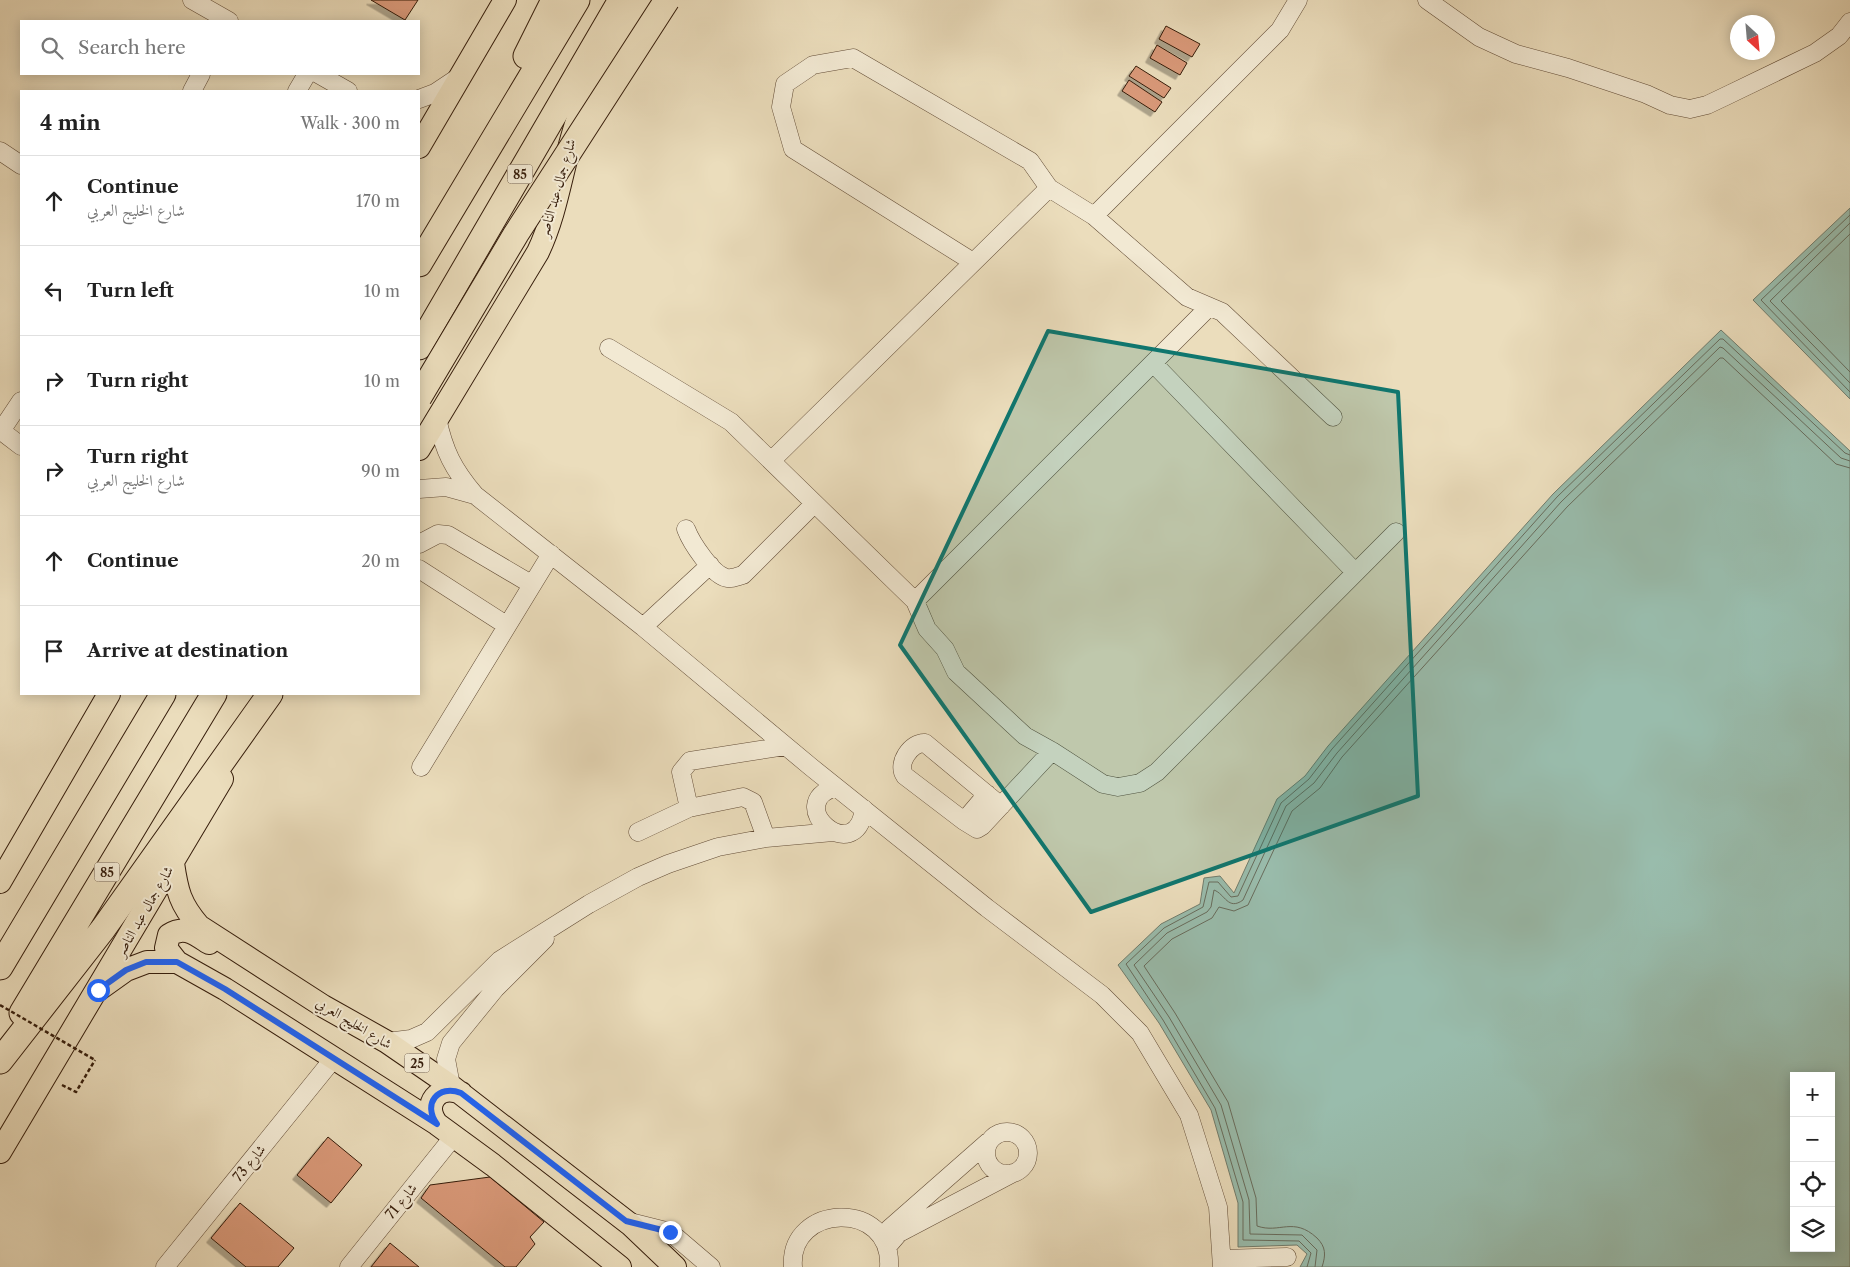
<!DOCTYPE html>
<meta charset="utf-8">
<style>
:root{--surface:#fff;--page:#f6f6f6;--text:#222;--muted:#767676;--line:#e0e0e0}
body{margin:0;font-family:"Libre Caslon Text",Amiri,serif;background:var(--page);color:var(--text)}
.controls{position:absolute;right:15px;bottom:15px;display:grid;overflow:hidden;border-radius:0px;box-shadow:0 2px 12px #0003}
.controls button{width:45px;height:45px;display:grid;place-items:center;padding:0;border:0;border-bottom:1px solid var(--line);background:var(--surface);color:var(--text);font:25px sans-serif}
.compass{position:absolute;left:1730px;top:15px;width:45px;height:45px;border-radius:50%;background:var(--surface);box-shadow:0 2px 12px #0003;rotate:154deg}
.stop{position:absolute;width:15px;height:15px;margin:-11px;border:4px solid #2563eb;border-radius:50%;background:#fff}
.stop.end{background:#2563eb;border-color:#fff;box-shadow:0 1px 5px #0008}
.list{margin:0;padding:0;list-style:none}
h2{display:flex;justify-content:space-between;align-items:center;height:65px;margin:0;padding:0 20px;font-size:21px}
h2 small{font-size:16px;font-weight:400;color:var(--muted)}
.list li{display:grid;grid-template-columns:32px 1fr auto;gap:15px;align-items:center;box-sizing:border-box;height:90px;padding:0 20px;border-top:1px solid var(--line)}
.list b{display:block;font-size:19px;white-space:nowrap}
.list p{margin:0;font-size:16px;white-space:nowrap;color:var(--muted)}
.list em{font-size:16px;font-style:normal;color:var(--muted)}
.icon{flex:none;width:28px;height:28px;fill:none;stroke:currentColor;stroke-width:2;stroke-linecap:round;stroke-linejoin:round}
.map{position:relative;flex:none;width:1850px;height:1267px;overflow:hidden}
.search{position:absolute;background:var(--surface);box-shadow:0 2px 12px #0003;left:20px;top:20px;width:400px;height:55px;display:flex;align-items:center;gap:12px;box-sizing:border-box;padding:0 18px;border-radius:0px;color:var(--muted);font-size:19px}
.panel{position:absolute;background:var(--surface);box-shadow:0 2px 12px #0003;left:20px;top:90px;width:400px;height:605px;border-radius:0px}
.map>svg:first-child{display:block}
</style>
<div class="map">
<svg width="1850" height="1267" viewBox="0 0 1850 1267">
<defs>
<filter id="shadow"><feDropShadow dx="-4.5" dy="4.5" stdDeviation="0" flood-color="#0004"/></filter>
</defs>
<rect width="100%" height="100%" fill="#ebddbc"/>
<filter id="stains"><feTurbulence type="fractalNoise" baseFrequency=".004" numOctaves="4"/><feColorMatrix values="0 0 0 0 .2 0 0 0 0 .09 0 0 0 0 .02 0 0 0 .5 -.17"/></filter>
<radialGradient id="worn" r=".72"><stop offset=".6" stop-color="#630" stop-opacity="0"/><stop offset="1" stop-color="#630" stop-opacity=".3"/></radialGradient>
<path fill="#99bcac" stroke="#717c6c" fill-rule="evenodd" d="M1850,208V399L1753,300Z
M1721,330L1850,451V1267H1300L1307,1254L1297,1245L1238,1247V1203L1211,1110L1159,1023L1118,965L1161,924L1200,904L1204,878L1220,876L1234,893L1277,799L1305,776L1328,746L1553,494ZM1794,1076H1831V1248H1794Z"/>
<g fill="none" stroke-linecap="round" stroke-linejoin="round">
<path stroke="#686c5c" stroke-width="1" d="M1850,215L1761,300L1850,392
M1850,223L1770,301L1850,383
M1850,234L1781,301L1850,372
M1307,1267L1311,1253L1299,1241L1243,1240V1202L1215,1108L1163,1020L1126,964L1164,928L1203,907L1209,882H1218L1231,897L1238,896L1281,803L1309,779L1332,749L1557,497L1720,339H1723L1845,453L1850,455
M1315,1267L1317,1250L1302,1235L1250,1234L1249,1200L1221,1105L1169,1017L1134,965L1167,933L1207,912L1211,907L1214,890C1225,894 1228,911 1243,900L1286,806L1314,783L1337,753L1561,502L1720,347L1723,348L1841,458L1850,461
M1322,1267C1326,1255 1326,1247 1317,1238C1293,1216 1280,1234 1257,1226L1256,1198L1228,1102L1175,1013L1144,966L1172,939L1212,918L1219,907L1234,911L1248,905L1292,811L1320,788L1342,757L1567,507L1720,358H1723L1836,464L1850,468"/>
</g>
<path fill="#d99979" stroke="#361d0b" filter="url(#shadow)" d="M371,0H418L405,20Z
M1166,26L1200,44L1192,57L1159,39Z
M1157,45L1187,63L1180,75L1150,58Z
M1136,66L1171,88L1164,98L1129,76Z
M1129,80L1162,102L1155,112L1122,91Z
M328,1137L362,1165L331,1203L297,1175Z
M490,1177L544,1222L530,1237L535,1244L516,1267H505L421,1198L430,1185Z
M240,1203L294,1248L278,1267H246L211,1238Z
M390,1243L419,1267H371Z"/>
<g fill="none" stroke-linecap="round" stroke-linejoin="round">
<defs>
<path id="minor" d="M192,0L229,21
M1427,0L1479,37L1516,54L1568,68L1646,94L1670,105L1690,109L1707,105L1726,96L1815,53L1839,36L1850,22
M318,74L348,91
M192,91L201,74
M297,91L307,74
M419,99L435,93L459,77
M0,151L21,165
M1094,216L1280,30L1298,0
M973,262L793,149L781,107L785,84L813,65L853,58L1030,161L1049,188L1094,216L1187,297L1222,312L1333,417
M609,348L731,422L915,601L927,629L945,649L956,672L1025,736L1052,751L1103,784L1118,787L1140,783L1157,772L1396,532
M1153,363L1355,572
M437,418C444,451 453,469 475,495L643,627L811,767L987,908L1102,995L1140,1033L1189,1115L1218,1207L1222,1267
M0,430L21,446
M1,431L21,401
M771,461L1049,188
M419,489L446,487L475,495
M686,529C691,542 712,575 727,578C732,579 738,576 743,575L814,504
M419,544L438,534L448,535L531,584
M419,569L506,625
M915,601L1209,307
M643,627L710,565
M421,767L551,554
M836,787C781,804 856,869 864,809
M1001,806L925,743C911,742 896,764 905,776L964,821L977,829L982,826L1052,751
M689,808L681,772L690,761L785,746
M964,821L987,794
M638,832L689,808L743,797L753,802L766,838
M387,1042L411,1039L427,1032L500,960L589,904L638,877L668,864L718,847L766,838L833,832
M451,1086L446,1059L451,1043L495,989L545,939
M986 1153a21 21 0 1 1 42 0a21 21 0 1 1-42 0Z
M626,1221L670,1232L711,1267
M889,1229L988,1142
M887,1247L899,1233L1013,1173
M1222,1259L1287,1257
M165,1267L334,1058
M349,1267L454,1136
M793,1267C788,1203 893,1199 889,1267"/>
<path id="major" d="M419,147L505,0
M419,449L538,252C558,210 562,165 577,121C591,78 617,39 640,0
M173,863C177,891 180,904 199,926L323,1006L387,1042L451,1086L631,1225L675,1267
M0,882L109,694
M177,962L166,948L169,935C185,925 195,934 209,943
M98,990L126,970L147,962H177L225,989L437,1124L493,1165L620,1267
M437,1124C422,1104 438,1084 461,1093
M0,1152L222,779"/>
<path id="highway" d="M526,56L554,0
M419,264L577,0
M419,347L621,0
M0,967L163,694
M22,1013L214,694
M0,1061L103,929L270,694"/>
</defs>
<use href="#minor" stroke="#634d37" stroke-width="19"/>
<use href="#major" stroke="#361d0b" stroke-width="24"/>
<use href="#highway" stroke="#361d0b" stroke-width="27"/>
<path stroke="#361d0b" stroke-width="2.5" stroke-dasharray="4 2.5" stroke-linecap="butt" d="M62,1085L76,1092L95,1060"/>
<use href="#minor" stroke="#f2e9d3" stroke-width="18"/>
<use href="#major" stroke="#ebddbc" stroke-width="22"/>
<use href="#highway" stroke="#ebddbc" stroke-width="25"/>
<defs>
<path id="highway-bridge" d="M419,397L516,234L667,0"/>
</defs>
<use href="#highway-bridge" stroke="#361d0b" stroke-width="27" stroke-linecap="butt"/>
<path stroke="#361d0b" stroke-width="2.5" stroke-dasharray="4 2.5" stroke-linecap="butt" d="M0,1005L95,1060"/>
<use href="#highway-bridge" stroke="#ebddbc" stroke-width="25"/>
</g>
<g fill="none" stroke-linecap="round" stroke-linejoin="round">
<path stroke="#2563eb" stroke-width="6" d="M98,990L126,970L146,962H177L225,989L437,1124C422,1104 438,1084 461,1093L626,1221L670,1232"/>
</g>
<path fill="#0f766e" fill-opacity="0.2" stroke="#0f766e" stroke-width="4" stroke-linejoin="round" d="M1048,331L1398,392L1418,796L1091,912L900,645Z"/>
<g text-anchor="middle" dominant-baseline="central" stroke-width="4" stroke-linejoin="round" paint-order="stroke">
<g fill="#f2e9d3" stroke="#6e5a47" stroke-width="1">
<rect x="507.5" y="164.5" width="25" height="19" rx="4"/>
<rect x="94.5" y="862.5" width="25" height="19" rx="4"/>
<rect x="404.5" y="1053.5" width="25" height="19" rx="4"/>
</g>
<g font-size="12" font-weight="bold" fill="#361d0b">
<text x="520" y="174">85</text>
<text x="107" y="872">85</text>
<text x="417" y="1063">25</text>
</g>
<g font-size="14" fill="#361d0b" stroke="#f2e9d3">
<text transform="translate(557 188) rotate(-74)">شارع جمال عبد الناصر</text>
<text transform="translate(144 911) rotate(-60)">شارع جمال عبد الناصر</text>
<text transform="translate(354 1023) rotate(31)">شارع الخليج العربي</text>
<text transform="translate(249 1163) rotate(-51)">شارع 73</text>
<text transform="translate(401 1201) rotate(-51)">شارع 71</text>
</g>
</g>
<rect width="100%" height="100%" filter="url(#stains)"/>
<rect width="100%" height="100%" fill="url(#worn)"/>
</svg>
<div class="controls">
<button>+</button>
<button>−</button>
<button><svg class="icon" aria-label="locate" viewBox="0 0 24 24"><circle cx="12" cy="12" r="6"/><path d="M12 2v4M12 18v4M2 12h4M18 12h4"/></svg></button>
<button><svg class="icon" aria-label="layers" viewBox="0 0 24 24"><path d="M12 4l9 5-9 5-9-5zM3 14l9 5 9-5"/></svg></button>
</div>
<svg class="compass" viewBox="-18 -18 36 36"><path d="M0-13l5 13h-10z" fill="#e53935"/><path d="M0 13l5-13h-10z" fill="#767676"/></svg>
<div class="stop" style="left:98px;top:990px"></div>
<div class="stop end" style="left:670px;top:1232px"></div>
<div class="search"><svg class="icon" aria-label="search" viewBox="0 0 24 24"><circle cx="10" cy="10" r="6"/><path d="M15 15l6 6"/></svg>Search here</div>
<section class="panel">
<h2>4 min<small>Walk · 300 m</small></h2>
<ul class="list">
<li><svg class="icon" aria-label="ahead" viewBox="0 0 24 24"><path d="M12 20V5M6 11l6-6 6 6"/></svg><div><b>Continue</b><p>شارع الخليج العربي</p></div><em>170 m</em></li>
<li><svg class="icon" aria-label="left" viewBox="0 0 24 24"><path d="M17 20v-9H6M10 6l-5 5 5 5"/></svg><div><b>Turn left</b></div><em>10 m</em></li>
<li><svg class="icon" aria-label="right" viewBox="0 0 24 24"><path d="M7 20v-9h11M14 6l5 5-5 5"/></svg><div><b>Turn right</b></div><em>10 m</em></li>
<li><svg class="icon" aria-label="right" viewBox="0 0 24 24"><path d="M7 20v-9h11M14 6l5 5-5 5"/></svg><div><b>Turn right</b><p>شارع الخليج العربي</p></div><em>90 m</em></li>
<li><svg class="icon" aria-label="ahead" viewBox="0 0 24 24"><path d="M12 20V5M6 11l6-6 6 6"/></svg><div><b>Continue</b></div><em>20 m</em></li>
<li><svg class="icon" aria-label="arrive" viewBox="0 0 24 24"><path d="M6 21V4h12l-3 4 3 4H6"/></svg><div><b>Arrive at destination</b></div></li>
</ul>
</section>
</div>
